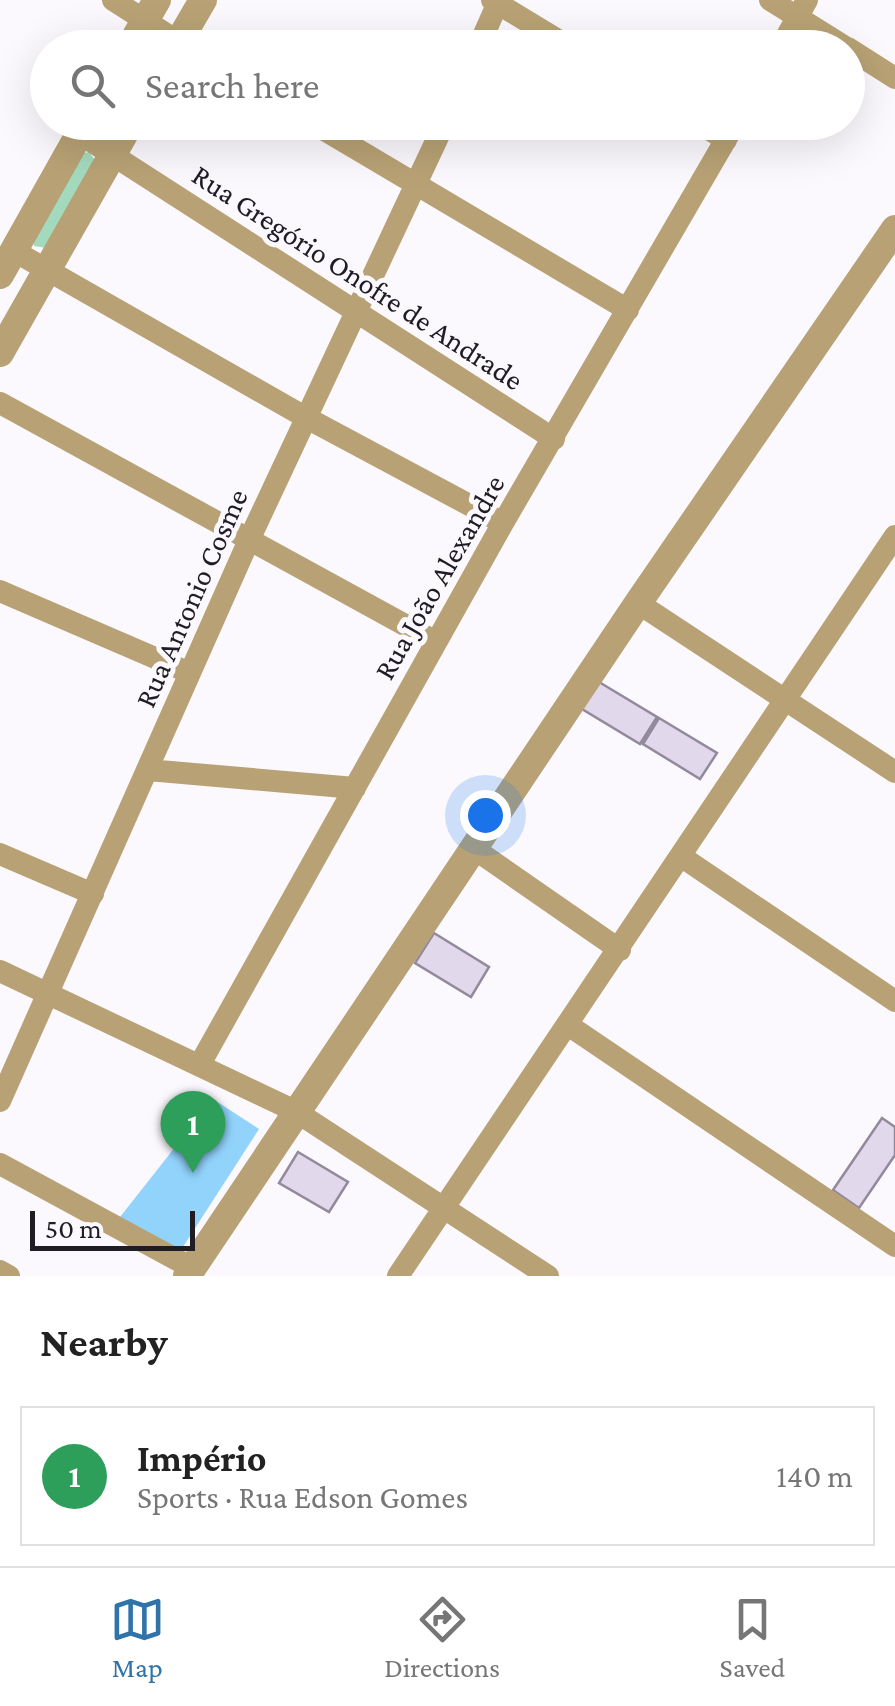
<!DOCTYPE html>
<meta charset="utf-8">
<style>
:root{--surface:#fff;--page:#f2f2f2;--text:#222;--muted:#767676;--line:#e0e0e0;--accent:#3073a9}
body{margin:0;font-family:"Crimson Pro",serif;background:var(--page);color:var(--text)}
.scale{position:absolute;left:30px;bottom:25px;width:165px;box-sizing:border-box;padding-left:10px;border:5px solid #1f1c23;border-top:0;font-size:28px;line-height:35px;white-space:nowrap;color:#1f1c23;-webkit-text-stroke:8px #fbf9fd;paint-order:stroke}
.you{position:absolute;left:485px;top:815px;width:35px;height:35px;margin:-25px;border:8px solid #fff;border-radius:50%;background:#1a73e8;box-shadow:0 0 0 15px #1a73e833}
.badge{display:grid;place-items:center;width:65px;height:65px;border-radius:50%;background:var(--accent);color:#fff;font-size:32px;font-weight:700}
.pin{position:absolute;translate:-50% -82px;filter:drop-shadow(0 2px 5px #0008)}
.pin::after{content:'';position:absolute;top:52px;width:35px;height:30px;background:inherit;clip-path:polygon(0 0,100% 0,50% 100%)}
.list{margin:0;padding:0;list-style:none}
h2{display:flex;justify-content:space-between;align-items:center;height:130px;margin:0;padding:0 40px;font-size:42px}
h2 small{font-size:32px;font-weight:400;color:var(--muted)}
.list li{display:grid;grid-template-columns:65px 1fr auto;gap:30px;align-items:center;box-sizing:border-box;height:140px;margin:0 20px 20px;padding:0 20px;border:2px solid var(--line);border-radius:0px}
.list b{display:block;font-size:38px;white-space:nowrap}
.list p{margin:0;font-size:32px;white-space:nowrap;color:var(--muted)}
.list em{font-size:32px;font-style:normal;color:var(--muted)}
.icon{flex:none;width:55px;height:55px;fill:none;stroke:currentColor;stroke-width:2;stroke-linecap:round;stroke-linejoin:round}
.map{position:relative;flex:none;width:895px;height:1276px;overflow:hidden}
.search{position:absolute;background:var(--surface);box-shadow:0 10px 40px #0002;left:30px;right:30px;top:30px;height:110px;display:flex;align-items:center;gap:25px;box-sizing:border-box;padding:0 35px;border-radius:55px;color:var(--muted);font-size:38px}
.sheet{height:290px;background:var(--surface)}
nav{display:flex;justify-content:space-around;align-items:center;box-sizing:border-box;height:140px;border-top:2px solid var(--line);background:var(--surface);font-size:28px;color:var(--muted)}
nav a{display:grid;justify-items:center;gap:5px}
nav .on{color:var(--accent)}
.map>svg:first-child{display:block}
</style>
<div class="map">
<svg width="895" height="1276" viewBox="0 0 895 1276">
<rect width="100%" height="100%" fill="#fbf9fd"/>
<path fill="#a3dabd" d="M89,152L95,160L46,248L34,246L33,240L84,153Z"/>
<path fill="#92d3fc" d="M213,1099L259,1129L181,1250L120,1217Z"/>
<path fill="#e1d8ec" stroke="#928a9c" stroke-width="2.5" d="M599,682L657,717L640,744L582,709Z
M659,718L717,753L700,779L643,744Z
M434,933L489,967L471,997L415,963Z
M882,1118L895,1127V1155L859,1208L833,1190Z
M298,1152L348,1182L329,1212L279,1183Z"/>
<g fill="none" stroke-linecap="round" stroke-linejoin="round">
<path stroke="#b8a275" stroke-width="22" d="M113,0L188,48
M492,0L571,48
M770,0L847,48
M478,48L499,0
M780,48L807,0
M848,48L895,78
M311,122L628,310
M697,122L726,140
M80,134L554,439
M14,251L305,417L503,523
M0,403L436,642
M0,591L190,673
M638,603L895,772
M148,770L355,788
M473,848L620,950
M0,854L93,894
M682,857L895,1001
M0,971L295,1111L548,1276
M568,1025L895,1246
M200,1064L503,523L736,122
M0,1101L249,540L445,122
M0,1164L192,1268
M0,1271L9,1276
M398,1276L895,536"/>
<path stroke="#b8a275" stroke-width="28" d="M129,48L157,0
M175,48L203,0
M0,275L86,122
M0,353L131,122
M187,1276L638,603L895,229"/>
</g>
<g text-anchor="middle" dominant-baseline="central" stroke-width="10" stroke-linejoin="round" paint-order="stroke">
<g font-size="30" fill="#1f1c23" stroke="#fbf9fd">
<text transform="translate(358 277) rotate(33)">Rua Gregório Onofre de Andrade</text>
<text transform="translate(439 577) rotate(-60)">Rua João Alexandre</text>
<text transform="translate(191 598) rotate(-66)">Rua Antonio Cosme</text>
</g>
</g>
</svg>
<div class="scale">50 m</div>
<div class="you"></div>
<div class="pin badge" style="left:193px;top:1173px;background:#2e9e5b">1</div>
<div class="search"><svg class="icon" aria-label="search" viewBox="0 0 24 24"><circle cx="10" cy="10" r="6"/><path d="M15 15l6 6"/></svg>Search here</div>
</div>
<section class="sheet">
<h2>Nearby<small></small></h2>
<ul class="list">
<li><span class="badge" style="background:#2e9e5b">1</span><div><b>Império</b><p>Sports · Rua Edson Gomes</p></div><em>140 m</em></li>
</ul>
</section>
<nav>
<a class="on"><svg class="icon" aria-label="map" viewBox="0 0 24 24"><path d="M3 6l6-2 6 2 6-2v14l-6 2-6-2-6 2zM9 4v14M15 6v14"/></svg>Map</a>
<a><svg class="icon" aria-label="directions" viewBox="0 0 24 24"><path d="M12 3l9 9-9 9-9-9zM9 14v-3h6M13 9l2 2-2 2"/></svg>Directions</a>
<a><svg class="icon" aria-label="saved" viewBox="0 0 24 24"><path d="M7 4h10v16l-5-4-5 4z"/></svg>Saved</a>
</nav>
